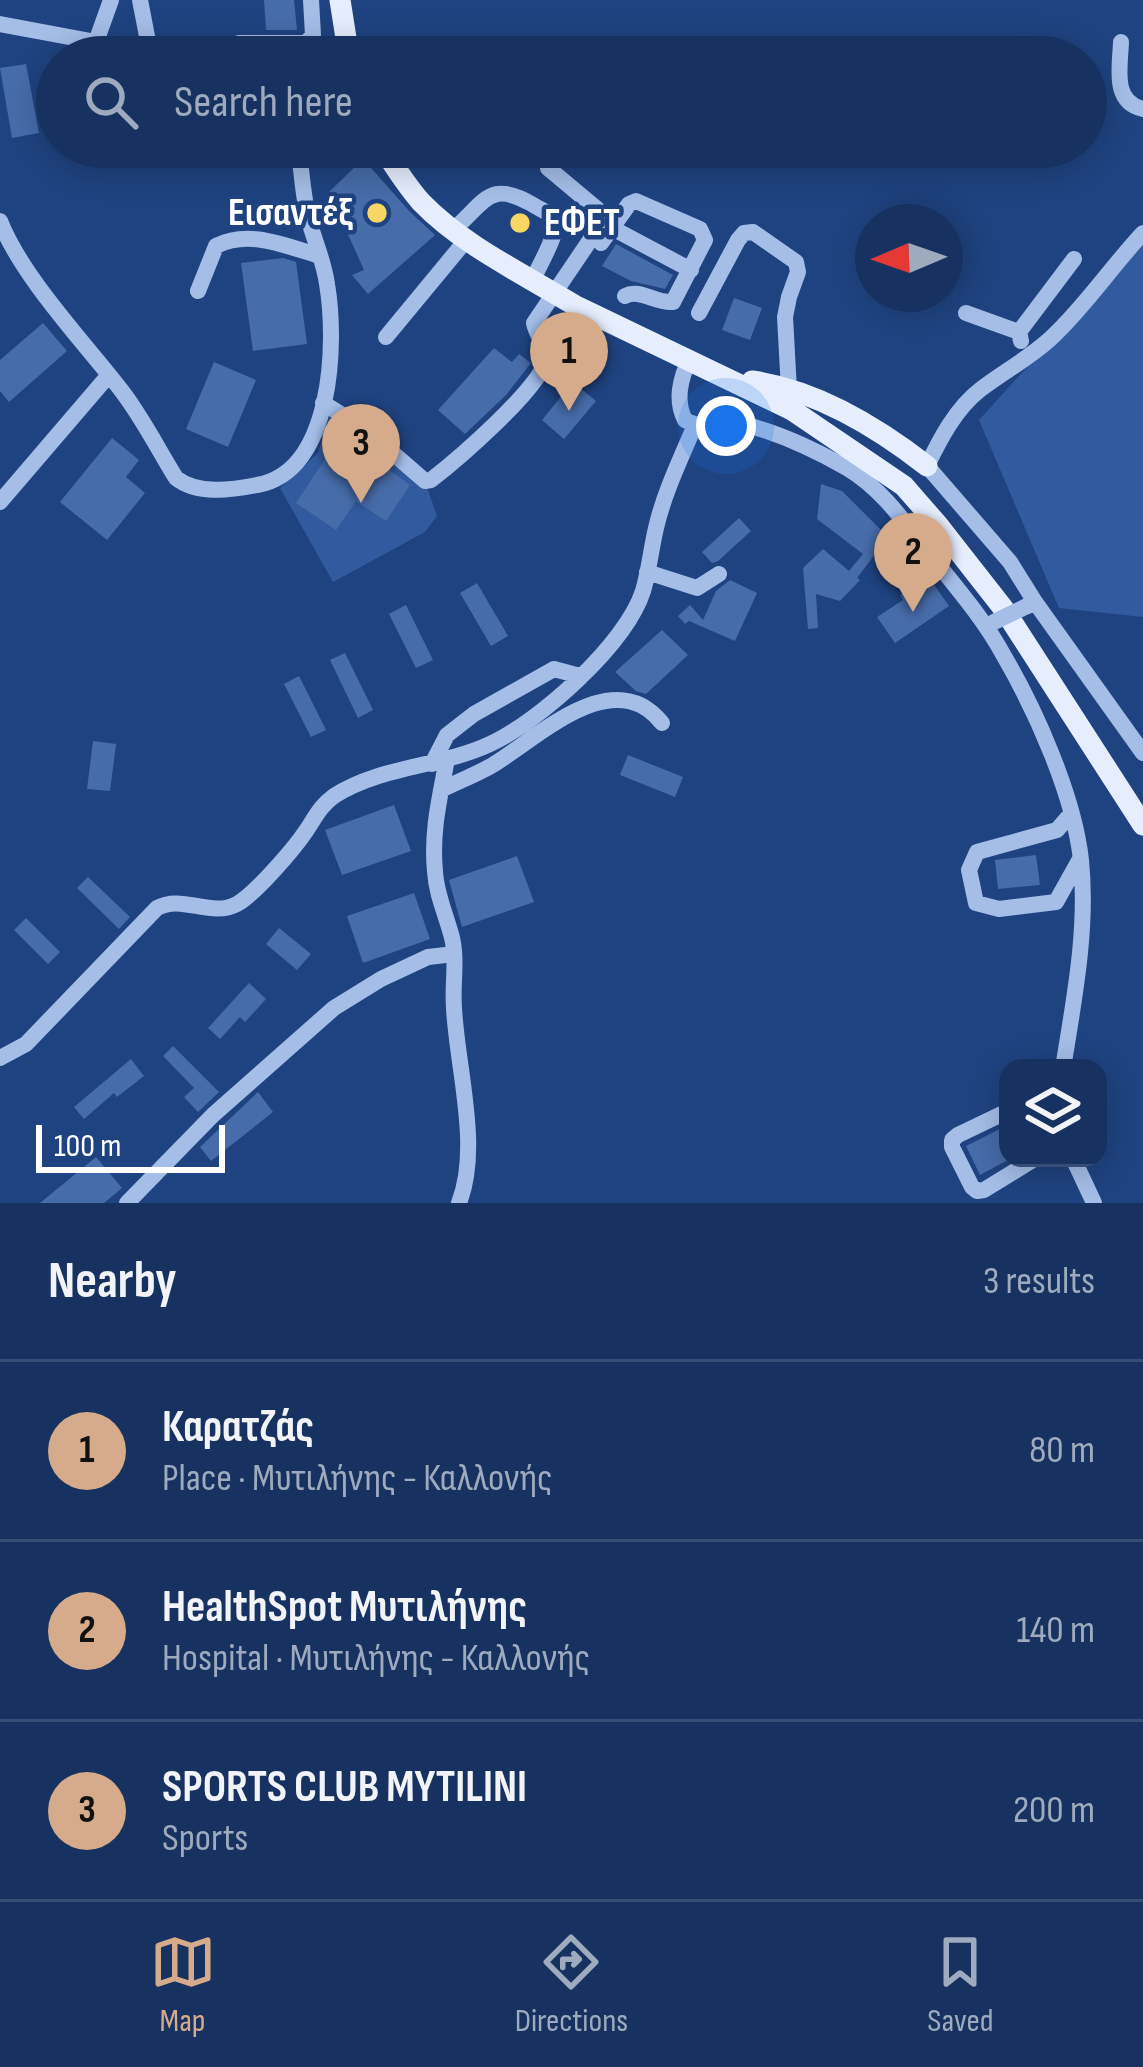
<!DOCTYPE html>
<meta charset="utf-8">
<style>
:root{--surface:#173260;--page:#243e69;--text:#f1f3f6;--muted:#9eaabd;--line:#364d75;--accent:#d6ab8b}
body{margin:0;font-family:"Sofia Sans Condensed",sans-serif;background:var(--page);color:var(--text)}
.controls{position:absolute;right:36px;bottom:36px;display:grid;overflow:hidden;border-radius:24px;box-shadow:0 6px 30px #0003}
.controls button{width:108px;height:108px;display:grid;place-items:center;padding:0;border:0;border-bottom:3px solid var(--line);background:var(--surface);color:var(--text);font:60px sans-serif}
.compass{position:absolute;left:855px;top:204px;width:108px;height:108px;border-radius:50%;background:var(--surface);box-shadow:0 6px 30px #0003;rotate:268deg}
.scale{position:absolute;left:36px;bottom:30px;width:189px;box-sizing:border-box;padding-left:12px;border:6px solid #fff;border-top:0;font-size:33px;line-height:42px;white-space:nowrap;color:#fff;-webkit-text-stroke:9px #1f4380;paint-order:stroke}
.you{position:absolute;left:726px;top:426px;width:42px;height:42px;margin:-30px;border:9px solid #fff;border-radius:50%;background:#1a73e8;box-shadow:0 0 0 18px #1a73e833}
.badge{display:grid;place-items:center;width:78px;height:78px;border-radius:50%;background:var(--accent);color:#111;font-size:39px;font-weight:700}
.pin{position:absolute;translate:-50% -99px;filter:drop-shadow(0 3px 6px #0008)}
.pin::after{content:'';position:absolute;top:63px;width:42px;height:36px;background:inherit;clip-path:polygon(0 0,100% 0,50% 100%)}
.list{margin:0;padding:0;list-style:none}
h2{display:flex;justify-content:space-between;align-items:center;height:156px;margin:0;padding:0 48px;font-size:51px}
h2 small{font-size:39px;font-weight:400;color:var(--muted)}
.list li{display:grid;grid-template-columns:78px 1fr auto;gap:36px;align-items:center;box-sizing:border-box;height:180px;padding:0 48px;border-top:3px solid var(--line)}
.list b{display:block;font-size:45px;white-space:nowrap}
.list p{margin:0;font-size:39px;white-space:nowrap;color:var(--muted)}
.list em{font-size:39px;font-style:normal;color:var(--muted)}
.icon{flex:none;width:66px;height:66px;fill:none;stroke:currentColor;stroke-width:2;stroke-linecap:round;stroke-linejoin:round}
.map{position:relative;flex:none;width:1143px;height:1203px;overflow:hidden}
.search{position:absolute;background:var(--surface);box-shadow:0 6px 30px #0003;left:36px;right:36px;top:36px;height:132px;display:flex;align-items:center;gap:30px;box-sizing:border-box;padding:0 42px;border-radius:66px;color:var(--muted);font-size:45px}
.sheet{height:696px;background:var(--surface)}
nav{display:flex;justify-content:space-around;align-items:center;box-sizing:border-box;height:168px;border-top:3px solid var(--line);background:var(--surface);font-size:33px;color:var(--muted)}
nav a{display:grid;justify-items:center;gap:6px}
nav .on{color:var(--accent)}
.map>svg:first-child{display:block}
</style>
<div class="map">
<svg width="1143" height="1203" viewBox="0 0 1143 1203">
<rect width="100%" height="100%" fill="#1f4380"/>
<path fill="#325b9f" d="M1143,240V617L1059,608L979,420Z
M330,414L366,435L428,490L437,516L425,532L333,582L280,488L318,453Z"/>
<path fill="#476caa" d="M264,0H294L297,30H266Z
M26,64L39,133L12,138L0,68Z
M363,159L410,212L435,235L368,294L352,275L364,270L329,192Z
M616,244L673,275L665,289L631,281L602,266Z
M283,258L296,262L307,344L253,351L241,263Z
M734,298L762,308L750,340L722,330Z
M43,323L67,351L9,402L0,391V360Z
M494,348L512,362L519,354L531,363L506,395L465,434L438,410Z
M214,362L256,380L228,447L186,429Z
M573,382L596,401L564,439L542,420Z
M341,435L410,485L386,521L356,501L336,530L296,503Z
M112,438L139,460L126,477L145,493L107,540L60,502Z
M821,484L842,491L888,537L857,578L860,580L840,601L816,594L818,628L808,629L803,568L823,549L849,571L863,554L817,519Z
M739,518L751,531L718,561L712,563L702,552Z
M928,576L949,606L895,643L877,617L903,600L900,595Z
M730,580L757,593L735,641L689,621L685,624L678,616L690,605L703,620L716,591Z
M477,583L508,636L491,646L460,593Z
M406,605L433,660L416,668L389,614Z
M662,630L688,655L646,694L636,691L615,672Z
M345,653L373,710L358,718L330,660Z
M299,676L326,730L311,737L284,684Z
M93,741L116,744L110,791L87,789Z
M628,755L683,777L675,797L620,775Z
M394,805L411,851L342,875L325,830Z
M1036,855L1040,885L998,889L995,860Z
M517,856L534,902L462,927L449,880Z
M88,877L130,917L119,929L77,888Z
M414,893L430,939L363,963L347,916Z
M26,918L60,952L48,964L14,930Z
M279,928L311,954L297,970L266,944Z
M249,983L266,999L245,1022L240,1017L220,1039L208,1028Z
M173,1046L219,1092L198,1112L184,1097L194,1088L163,1056Z
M131,1059L144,1076L117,1097L114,1093L84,1119L74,1107Z
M258,1092L273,1112L211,1161L200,1147Z
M1008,1125V1160L980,1175L966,1146Z
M96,1157L122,1188L104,1203H40Z"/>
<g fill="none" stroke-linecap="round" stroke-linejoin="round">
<path stroke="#a4bee8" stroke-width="16" d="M140,0L151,57
M0,24L96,42L127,57
M96,42L111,0
M1121,42C1120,68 1112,102 1143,109
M239,43H306L313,35L311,0
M292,57L346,45
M222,147H224
M0,221C22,277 83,341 121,390C142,417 158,449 176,478C197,495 232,490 257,485C333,472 337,343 327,284C324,262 315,242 309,221C303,196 301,172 299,147
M612,228L691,270
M453,230C487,200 490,179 535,206C543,211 554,214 555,225C556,238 538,267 533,280
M601,243L629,204L636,201L700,229L705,240L673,302C656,304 640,288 625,296
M198,291L216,246C250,229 285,246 320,256
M699,313L738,240L744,233L753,232L796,262L798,272L789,297L785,317L789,390
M966,313L1019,332L1021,341
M1019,332L1074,259
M386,337L467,239
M690,359C680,378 675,401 685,420C706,432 725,420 747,425C781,434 817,451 847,468C879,487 901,517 923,546C951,581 983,617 1004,656C1036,711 1074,796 1081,860C1088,929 1074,1000 1063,1068
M323,403L365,429L425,481L431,480C453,463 545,385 546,358C547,347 536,335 534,323L603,221L597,209L548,168
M0,502L108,376
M907,568L927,550
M647,572L697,588L719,574
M1035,602L1143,753
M1027,606L1035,602L1010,562L927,466C940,439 956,408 981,389C1003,372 1028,359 1050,339C1084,308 1111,267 1143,233
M447,759C440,797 431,832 435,871C436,893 445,912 451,934C458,957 452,984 454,1008C457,1068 481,1147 459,1203
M432,764L447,735L474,714L554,669L580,676
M441,790C457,782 475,775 491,766C538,738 613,662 662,723
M1070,815L1057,830L977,852L969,870L976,903L999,909L1056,902L1080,859
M0,1058L26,1044L157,908C182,894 211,918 237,904C255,894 294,849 306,831C315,818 320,806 334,796C380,766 441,767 490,744C540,721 626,644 643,591C649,571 651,549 656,528C664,493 681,458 695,425
M1008,1111L958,1135L952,1140V1147L972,1187L977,1191L984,1190L1036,1158
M1073,1158L1094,1203
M127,1203L213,1115L334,1008L381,979L428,957L454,954"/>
<path stroke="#e6eefe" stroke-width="21" d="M340,0L349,57
M382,147C394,166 406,185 421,202C465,248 534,279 589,314
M578,307L792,410L904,486L938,525L1003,608L1143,825
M752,381C816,390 877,427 927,466"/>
<path stroke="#a4bee8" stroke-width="16" d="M994,622L1027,606"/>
</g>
<g fill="#f7d663" stroke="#1f4380" stroke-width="4.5">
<circle cx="377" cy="213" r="12"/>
<circle cx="520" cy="223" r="12"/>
</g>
<g text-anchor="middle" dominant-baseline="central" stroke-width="9" stroke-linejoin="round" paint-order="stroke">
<g font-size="39" font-weight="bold" fill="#fff" stroke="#1f4380" text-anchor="end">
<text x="353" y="213">Εισαντέξ</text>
<text x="544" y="223" text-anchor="start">ΕΦΕΤ</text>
</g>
</g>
</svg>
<div class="controls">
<button><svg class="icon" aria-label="layers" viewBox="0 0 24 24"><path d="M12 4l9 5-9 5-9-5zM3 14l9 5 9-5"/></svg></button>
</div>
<svg class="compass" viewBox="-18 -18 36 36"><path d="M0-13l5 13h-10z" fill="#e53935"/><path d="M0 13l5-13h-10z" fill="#9eaabd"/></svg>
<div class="scale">100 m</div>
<div class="you"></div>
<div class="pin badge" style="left:569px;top:411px">1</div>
<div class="pin badge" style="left:913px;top:612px">2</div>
<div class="pin badge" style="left:361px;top:503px">3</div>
<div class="search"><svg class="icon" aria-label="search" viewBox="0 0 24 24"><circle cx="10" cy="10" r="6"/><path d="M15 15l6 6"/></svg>Search here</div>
</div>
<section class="sheet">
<h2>Nearby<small>3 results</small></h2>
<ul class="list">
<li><span class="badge">1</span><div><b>Καρατζάς</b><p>Place · Μυτιλήνης - Καλλονής</p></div><em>80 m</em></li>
<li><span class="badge">2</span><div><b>HealthSpot Μυτιλήνης</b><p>Hospital · Μυτιλήνης - Καλλονής</p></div><em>140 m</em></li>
<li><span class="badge">3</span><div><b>SPORTS CLUB MYTILINI</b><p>Sports</p></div><em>200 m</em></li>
</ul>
</section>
<nav>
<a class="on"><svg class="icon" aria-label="map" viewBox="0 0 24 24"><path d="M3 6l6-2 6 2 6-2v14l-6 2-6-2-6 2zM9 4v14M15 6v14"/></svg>Map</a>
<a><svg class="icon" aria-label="directions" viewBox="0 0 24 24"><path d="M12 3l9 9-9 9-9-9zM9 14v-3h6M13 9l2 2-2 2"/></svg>Directions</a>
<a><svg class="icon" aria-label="saved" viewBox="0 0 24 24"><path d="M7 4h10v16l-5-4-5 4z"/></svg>Saved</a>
</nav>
